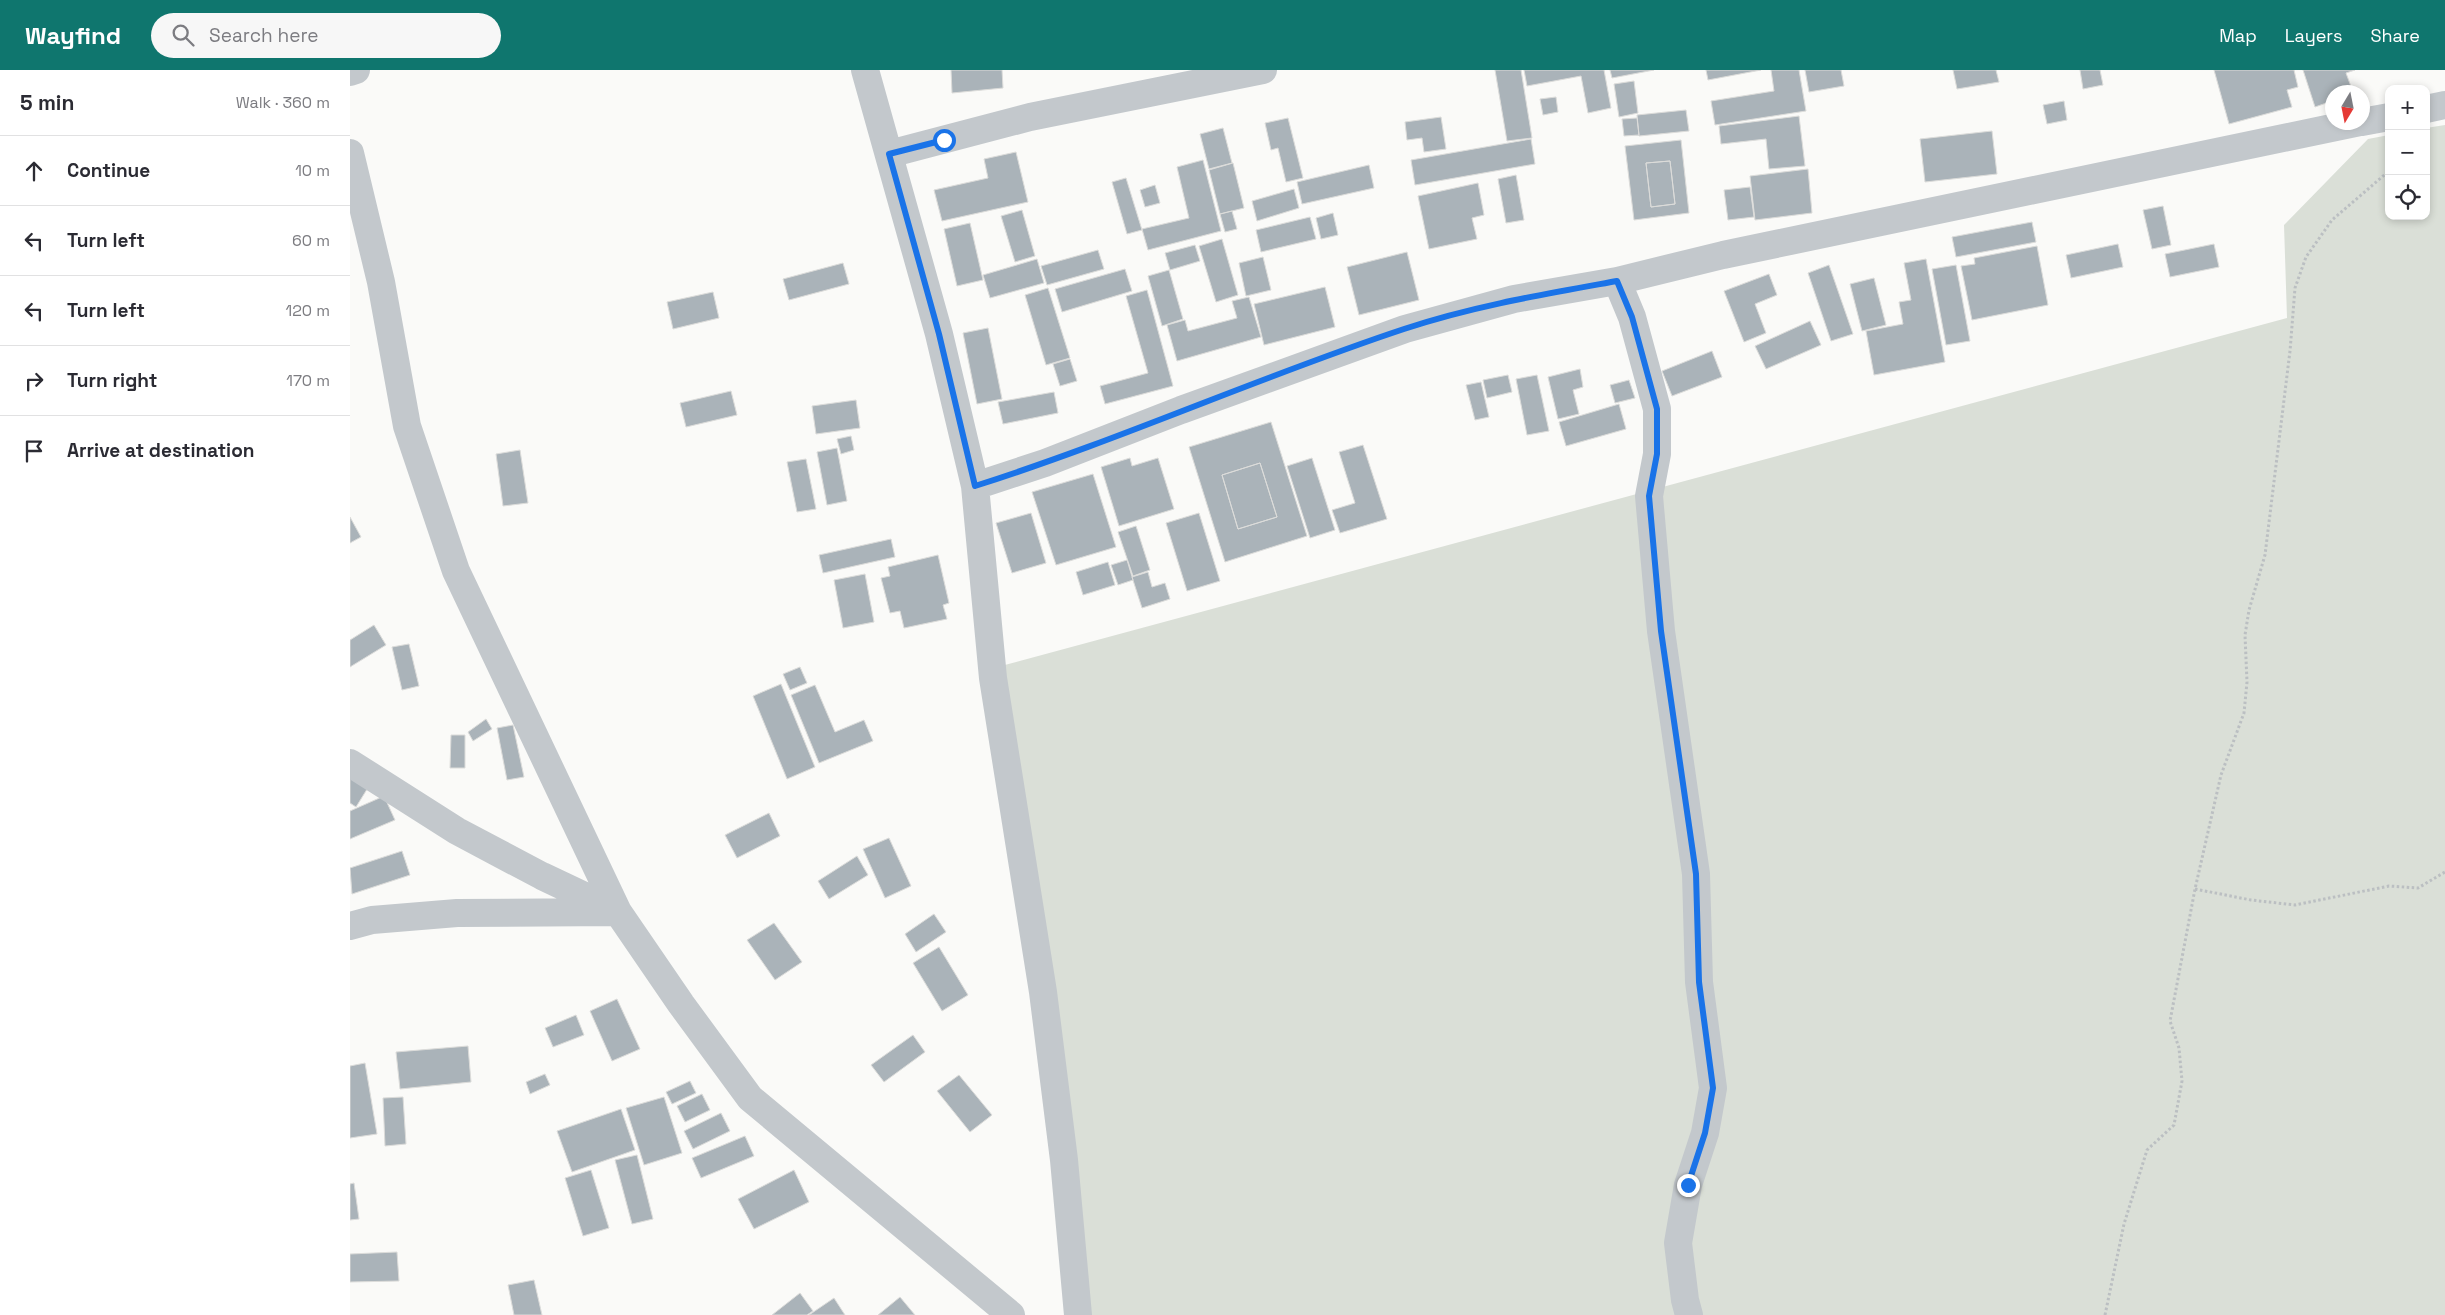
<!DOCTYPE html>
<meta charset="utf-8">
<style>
:root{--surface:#fff;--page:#f7f7f7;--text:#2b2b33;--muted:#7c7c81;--line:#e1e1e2;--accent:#0f766e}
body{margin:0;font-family:"Space Grotesk",sans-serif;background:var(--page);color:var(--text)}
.controls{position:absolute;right:15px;top:15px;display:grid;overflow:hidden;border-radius:10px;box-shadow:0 2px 8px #0003}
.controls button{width:45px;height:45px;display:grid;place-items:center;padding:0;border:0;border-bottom:1px solid var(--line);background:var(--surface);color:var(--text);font:25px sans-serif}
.compass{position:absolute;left:1975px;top:15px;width:45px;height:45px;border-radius:50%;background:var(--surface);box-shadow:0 2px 8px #0003;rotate:190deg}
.stop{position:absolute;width:15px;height:15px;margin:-11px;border:4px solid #1a73e8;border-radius:50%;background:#fff}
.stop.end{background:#1a73e8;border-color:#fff;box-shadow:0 1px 5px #0008}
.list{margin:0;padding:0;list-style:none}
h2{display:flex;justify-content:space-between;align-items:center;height:65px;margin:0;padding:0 20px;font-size:21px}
h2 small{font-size:16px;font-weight:400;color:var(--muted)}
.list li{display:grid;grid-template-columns:32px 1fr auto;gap:15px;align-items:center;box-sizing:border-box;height:70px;padding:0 20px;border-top:1px solid var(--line)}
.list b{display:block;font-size:19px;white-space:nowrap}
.list em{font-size:16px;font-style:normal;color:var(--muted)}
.icon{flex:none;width:28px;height:28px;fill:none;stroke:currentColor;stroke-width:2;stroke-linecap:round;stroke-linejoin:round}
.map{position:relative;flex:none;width:2095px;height:1245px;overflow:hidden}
header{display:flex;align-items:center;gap:30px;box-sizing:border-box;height:70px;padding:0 25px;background:var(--accent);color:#fff}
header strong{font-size:24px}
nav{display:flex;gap:28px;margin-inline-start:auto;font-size:18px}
.search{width:350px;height:45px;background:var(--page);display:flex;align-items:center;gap:12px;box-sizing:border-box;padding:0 18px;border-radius:28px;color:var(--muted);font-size:19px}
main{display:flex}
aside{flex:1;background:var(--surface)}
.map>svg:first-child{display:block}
</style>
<header>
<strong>Wayfind</strong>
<div class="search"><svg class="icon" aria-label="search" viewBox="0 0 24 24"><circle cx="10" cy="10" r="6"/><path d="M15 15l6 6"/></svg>Search here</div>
<nav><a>Map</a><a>Layers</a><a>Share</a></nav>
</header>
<main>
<aside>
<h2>5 min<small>Walk · 360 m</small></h2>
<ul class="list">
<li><svg class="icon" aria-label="ahead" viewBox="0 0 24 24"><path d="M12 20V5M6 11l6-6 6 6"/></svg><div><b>Continue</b></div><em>10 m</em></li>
<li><svg class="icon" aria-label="left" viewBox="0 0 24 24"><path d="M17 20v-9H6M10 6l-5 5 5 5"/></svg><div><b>Turn left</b></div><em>60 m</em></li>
<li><svg class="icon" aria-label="left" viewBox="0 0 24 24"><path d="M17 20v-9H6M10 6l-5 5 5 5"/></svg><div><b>Turn left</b></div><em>120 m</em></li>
<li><svg class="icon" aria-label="right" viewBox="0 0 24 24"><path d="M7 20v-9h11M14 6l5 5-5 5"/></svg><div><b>Turn right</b></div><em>170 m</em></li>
<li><svg class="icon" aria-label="arrive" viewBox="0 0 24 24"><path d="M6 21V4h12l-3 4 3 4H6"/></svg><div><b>Arrive at destination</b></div></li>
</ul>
</aside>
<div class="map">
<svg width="2095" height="1245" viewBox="0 0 2095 1245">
<rect width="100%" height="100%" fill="#fafaf8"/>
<path fill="#dadfd7" d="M2095,55V1245H741L651,596L1937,248L1934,155L2018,69L2039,65V146H2076V58Z"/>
<path fill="#aab3b9" stroke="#dcdcda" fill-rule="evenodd" d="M601,0H652L653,18L602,23Z
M1145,0H1171L1182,68L1157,71Z
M1174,0H1254L1261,38L1238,43L1231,6L1177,16Z
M1260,0H1304L1262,8Z
M1356,0H1411L1358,10Z
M1421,0H1449L1456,41L1365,55L1361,31L1424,21Z
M1455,0H1491L1494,16L1459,22Z
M1603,0H1646L1649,12L1607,19Z
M1730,0H1750L1753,15L1733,19Z
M1864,0H1944L1948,17L1937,20L1942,37L1879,54Z
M1953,0H2005L1996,3L2003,22H1982V31L1965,37Z
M1284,11L1288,43L1269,47L1264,14Z
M1206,27L1208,42L1193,45L1190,29Z
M1714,31L1717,50L1697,54L1693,35Z
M1336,40L1339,61L1289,66L1287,45Z
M1449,46L1455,96L1419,99L1416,69L1371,74L1369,56Z
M1091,47L1096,79L1074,82L1072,68L1057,70L1055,52Z
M938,48L953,108L936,112L928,78L921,80L915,53Z
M1287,48L1289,65L1274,66L1272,49Z
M873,58L882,93L859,99L850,64Z
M1642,61L1647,104L1575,112L1570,69Z
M1181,69L1185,94L1065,115L1061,90Z
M1331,70L1339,143L1284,150L1275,76ZM1320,91L1325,134L1301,137L1296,93Z
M666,82L678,132L592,151L584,120L638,108L634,89Z
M853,90L871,161L798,180L792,159L839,148L827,97Z
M1320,91L1325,134L1301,137L1296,93Z
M883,93L894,138L870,144L859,100Z
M1019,95L1024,118L952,134L947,112Z
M1458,99L1462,143L1405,150L1400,106Z
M1166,105L1174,150L1156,153L1148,109Z
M776,108L792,160L777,164L762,112Z
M1128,113L1134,145L1122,148L1127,169L1079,179L1068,126Z
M805,115L810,133L795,137L790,120Z
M1400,117L1404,147L1378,150L1374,120Z
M944,119L949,138L907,151L902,131Z
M1813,136L1821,175L1802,179L1793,140Z
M672,140L685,186L665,192L651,146Z
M882,141L887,159L875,162L870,144Z
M983,143L988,165L971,169L966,148Z
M960,147L966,169L911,182L906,160Z
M1682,152L1686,172L1606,187L1602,167Z
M620,153L633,210L607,216L594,159Z
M872,169L888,225L866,232L849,176Z
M1768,174L1773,197L1721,208L1716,185Z
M1864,174L1869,197L1820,207L1815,184Z
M845,175L850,191L820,200L815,183Z
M1687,176L1698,235L1622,250L1611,196L1625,194L1624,188Z
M748,180L754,199L697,215L691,196Z
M1057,182L1069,230L1009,245L997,197Z
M913,187L921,220L896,226L889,193Z
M687,189L694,213L640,228L633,205Z
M1576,189L1595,292L1524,305L1516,261L1553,254L1549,232L1561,230L1554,193Z
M493,193L499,214L439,230L433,209Z
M1479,195L1503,264L1481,271L1458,203Z
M1606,195L1620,271L1596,275L1582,199Z
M775,199L782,221L712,242L705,219Z
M819,200L833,249L812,256L798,206Z
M1419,204L1427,225L1405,234L1416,263L1394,272L1374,221Z
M1524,208L1536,255L1512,261L1500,214Z
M975,217L985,257L914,275L904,234Z
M698,218L720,288L696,295L675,225Z
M797,220L823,316L755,334L750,316L798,303L776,226Z
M363,222L369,248L323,259L317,232Z
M899,227L911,267L827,291L817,255L835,250L838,261L887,248L882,231Z
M1460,251L1471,275L1416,299L1405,276Z
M638,258L652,329L627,334L613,263Z
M1362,281L1372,307L1322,326L1312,301Z
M720,289L727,311L710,316L703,294Z
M1230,299L1233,317L1223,320L1229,344L1208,349L1198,307Z
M1158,305L1162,322L1137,328L1133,310Z
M1187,305L1199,361L1177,365L1166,309Z
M1279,310L1285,328L1265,333L1260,315Z
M1131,312L1139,347L1125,350L1116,315Z
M381,321L387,345L336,357L330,333Z
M704,322L708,343L653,354L648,332Z
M506,330L510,358L466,364L462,336Z
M1269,334L1276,359L1216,376L1209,352Z
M921,352L957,466L875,492L839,377ZM910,393L927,447L888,459L872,405Z
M501,366L504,380L491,384L487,369Z
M1013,375L1037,449L990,463L982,440L1005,433L989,382Z
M487,378L497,431L477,435L467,382Z
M170,380L178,433L153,436L146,384Z
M780,388L782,396L808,388L824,439L769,456L751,397Z
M962,388L985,460L960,468L937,396Z
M456,389L466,439L447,442L437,392Z
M910,393L927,447L888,459L872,405Z
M743,404L766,477L706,495L682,422Z
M681,443L696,493L662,503L646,453Z
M849,443L870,511L837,521L816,453Z
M0,447L11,467L0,473Z
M786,456L800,500L783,506L768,462Z
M541,469L545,487L473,503L469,485Z
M588,485L599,533L593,535L597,549L554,558L550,541L540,543L531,508L540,506L538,497Z
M777,490L783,510L768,515L761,495Z
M758,492L765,515L733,525L726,502Z
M798,502L802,517L815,513L820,529L792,538L782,507Z
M515,504L524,552L493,558L484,510Z
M24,555L36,575L0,597V570Z
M59,574L69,616L52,620L42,577Z
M450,597L457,613L440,620L433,604Z
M431,614L465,697L437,709L403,626Z
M465,615L485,662L514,650L523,671L469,693L441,625Z
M136,649L142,659L123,671L118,662Z
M163,655L174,707L157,710L147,658Z
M101,665H115V698H100Z
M0,704L19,716L6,737L0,733Z
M34,726L45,750L0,769V741Z
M419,743L430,766L387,788L375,765Z
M539,768L561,816L535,828L513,779Z
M52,781L60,805L2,824L0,798Z
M507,786L518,805L479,829L468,811Z
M584,844L596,862L566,882L555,864Z
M424,853L452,892L425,910L397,870Z
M589,877L618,925L592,941L563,893Z
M267,929L290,979L262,991L240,941Z
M226,945L234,965L203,977L195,958Z
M563,965L575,982L534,1012L521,995Z
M118,976L121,1012L50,1019L46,982Z
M15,993L27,1064L0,1068V996Z
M195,1004L200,1015L180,1024L176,1012Z
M609,1005L642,1045L620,1062L587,1021Z
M340,1011L346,1023L322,1034L316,1022Z
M352,1024L360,1040L335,1052L327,1036Z
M53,1027L56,1074L35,1076L33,1028Z
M314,1027L332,1083L294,1095L276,1038Z
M271,1039L285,1080L222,1102L207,1061Z
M371,1043L380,1061L343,1079L334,1061Z
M395,1066L404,1086L351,1108L342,1088Z
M287,1085L303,1149L282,1154L265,1090Z
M241,1100L259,1158L233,1166L215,1108Z
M444,1100L459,1132L404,1159L388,1129Z
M4,1113L9,1149L0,1150V1114Z
M47,1182L49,1211L0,1212V1184Z
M184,1210L192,1245H164L158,1215Z
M450,1223L463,1241L457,1245H422Z
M550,1227L565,1245H528Z
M484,1228L495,1245H459Z"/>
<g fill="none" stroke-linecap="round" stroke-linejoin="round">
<path stroke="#bbbfc2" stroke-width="3" stroke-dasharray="2.5 2.5" stroke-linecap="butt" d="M1845,819L1901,830L1945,835L2039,816L2068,818L2095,802
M1755,1245L1774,1154L1797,1080L1824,1055L1832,1011L1829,978L1820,951L1845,819L1871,705L1894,643L1897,612L1895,565L1899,540L1915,485L1940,281L1945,218L1956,187L1982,150L2039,101"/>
<path stroke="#c3c8cc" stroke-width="28" d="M515,0L589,264L625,416
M0,2L6,0
M2076,39L2095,35
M2012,52L2039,47
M0,83L31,212L57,356L106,501L268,842L107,843L22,850L0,856
M539,84L680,47L913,0
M1267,211L1282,247L1307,339V384L1299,426L1311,561L1346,804L1349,912L1363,1018L1355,1063L1338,1115L1328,1173L1335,1230L1339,1245
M0,693L107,761L192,806L268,842L331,934L400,1028L661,1245
M728,1245L714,1090L693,922L643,608L625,416L695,393L831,340L1055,259L1164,229L1267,211L1373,185L2010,52"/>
</g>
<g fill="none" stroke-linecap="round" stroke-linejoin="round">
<path stroke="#1a73e8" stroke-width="6" d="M594,70L539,84L589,264L625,416C770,370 909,307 1054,259C1123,236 1195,224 1267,211L1282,247L1307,339V384L1299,426L1311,561L1346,804L1349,912L1363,1018L1355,1063L1338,1115"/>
</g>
</svg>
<div class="controls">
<button>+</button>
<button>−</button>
<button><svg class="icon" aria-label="locate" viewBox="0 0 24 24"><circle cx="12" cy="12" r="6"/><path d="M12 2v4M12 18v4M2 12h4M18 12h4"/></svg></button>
</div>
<svg class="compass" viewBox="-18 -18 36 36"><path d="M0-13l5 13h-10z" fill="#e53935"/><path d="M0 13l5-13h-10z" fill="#7c7c81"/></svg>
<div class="stop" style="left:594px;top:70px"></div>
<div class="stop end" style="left:1338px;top:1115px"></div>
</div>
</main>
